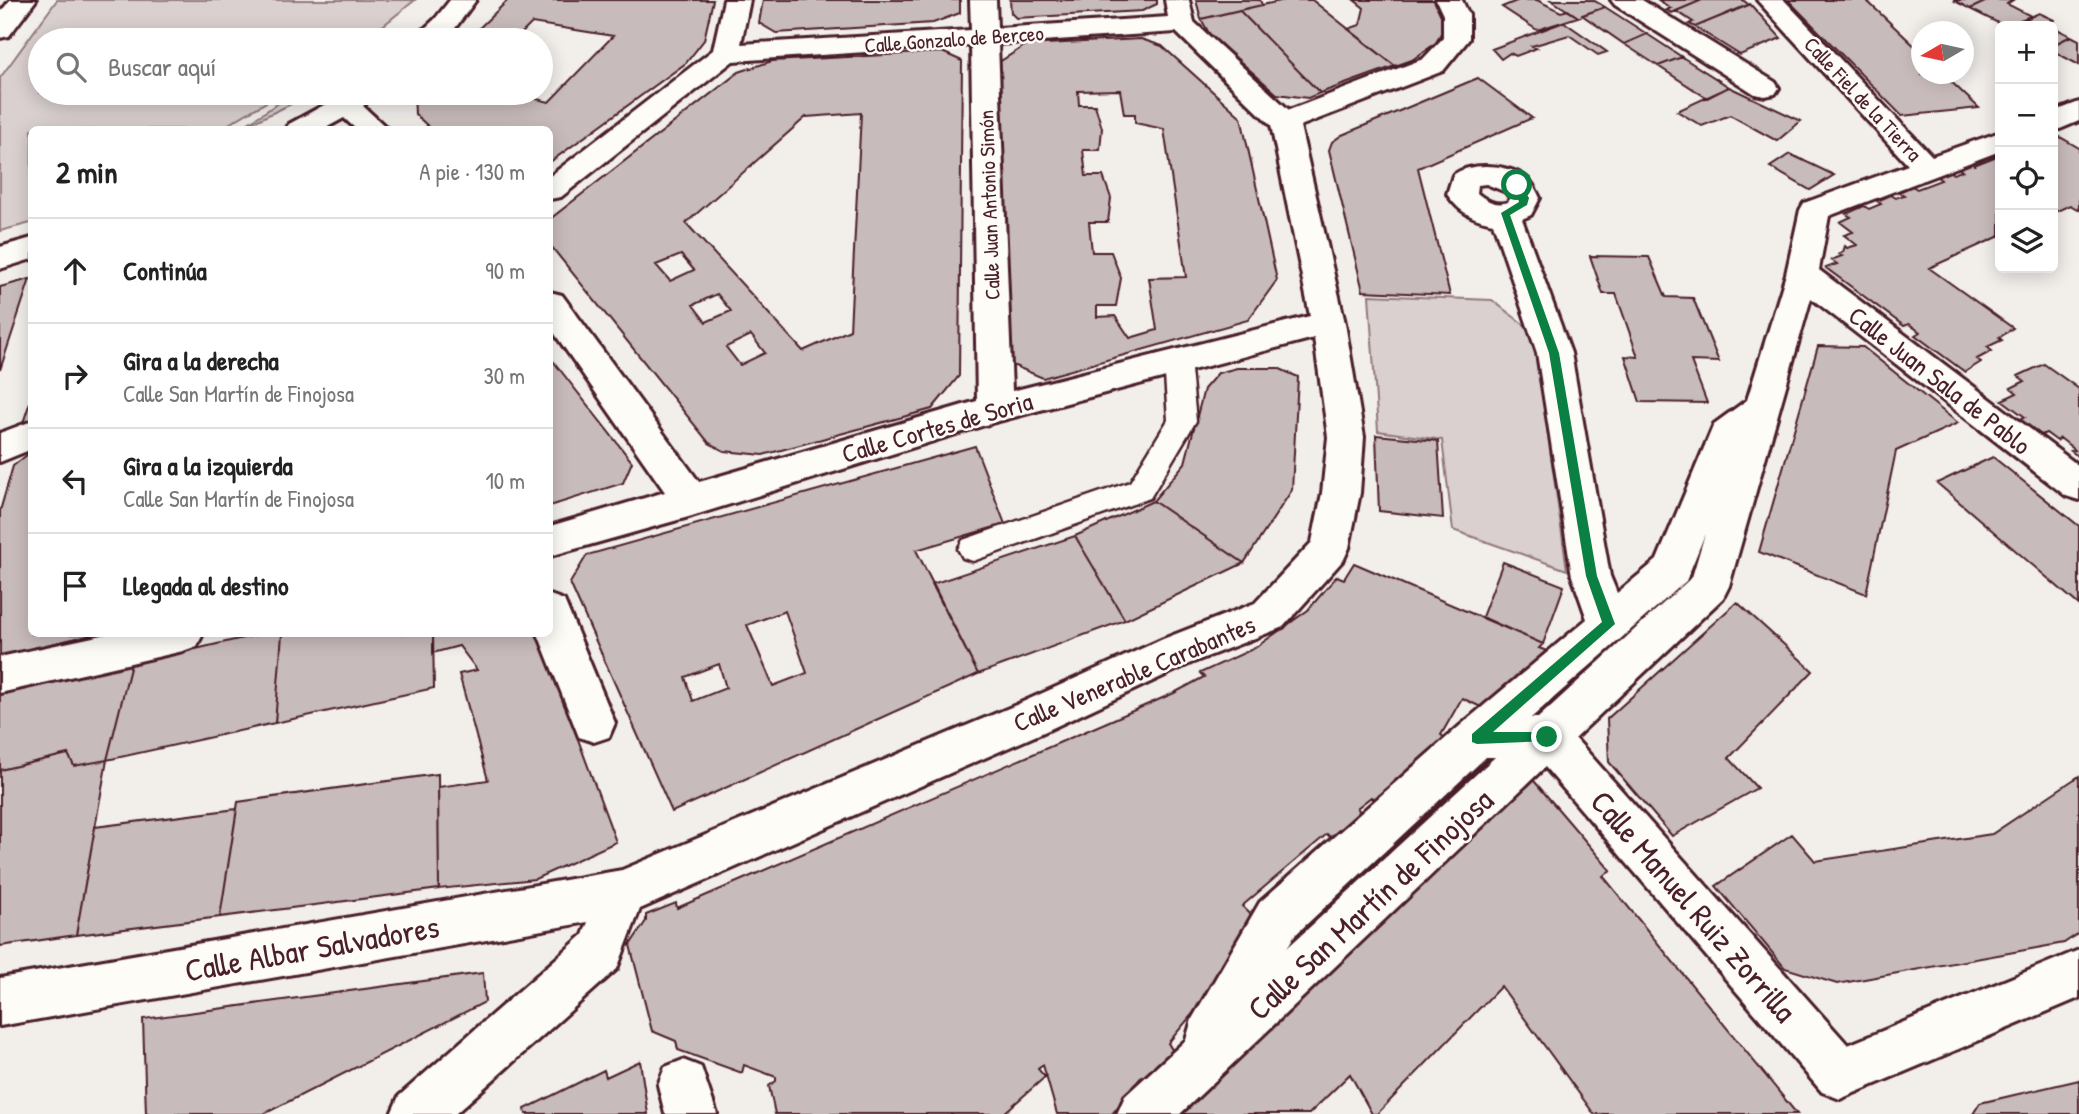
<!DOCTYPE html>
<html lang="es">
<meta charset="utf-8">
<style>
:root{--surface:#fff;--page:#f6f6f6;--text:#222;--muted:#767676;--line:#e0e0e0}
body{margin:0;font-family:"Patrick Hand",sans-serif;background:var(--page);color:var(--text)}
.controls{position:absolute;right:21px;top:21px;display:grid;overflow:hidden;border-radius:10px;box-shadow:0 4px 18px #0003}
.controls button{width:63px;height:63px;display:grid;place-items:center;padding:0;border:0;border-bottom:2px solid var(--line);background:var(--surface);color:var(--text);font:35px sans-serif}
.compass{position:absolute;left:1911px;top:21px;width:63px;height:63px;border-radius:50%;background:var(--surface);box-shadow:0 4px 18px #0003;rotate:261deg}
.stop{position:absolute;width:21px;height:21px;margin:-16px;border:5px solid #0b8043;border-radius:50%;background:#fff}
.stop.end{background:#0b8043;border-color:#fff;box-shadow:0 2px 7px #0008}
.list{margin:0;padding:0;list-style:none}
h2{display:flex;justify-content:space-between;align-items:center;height:91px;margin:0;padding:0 28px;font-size:30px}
h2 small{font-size:23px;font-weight:400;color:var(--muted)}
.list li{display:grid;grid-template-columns:46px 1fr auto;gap:21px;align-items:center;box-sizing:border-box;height:105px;padding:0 28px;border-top:2px solid var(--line)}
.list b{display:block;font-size:26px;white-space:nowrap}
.list p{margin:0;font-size:23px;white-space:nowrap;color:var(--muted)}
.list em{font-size:23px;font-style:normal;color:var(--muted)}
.icon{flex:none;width:38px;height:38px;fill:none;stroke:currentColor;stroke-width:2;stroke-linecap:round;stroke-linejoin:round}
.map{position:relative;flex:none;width:2079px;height:1114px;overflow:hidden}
.search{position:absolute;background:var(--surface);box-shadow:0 4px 18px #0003;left:28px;top:28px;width:525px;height:77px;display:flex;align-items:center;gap:18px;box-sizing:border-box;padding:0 24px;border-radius:38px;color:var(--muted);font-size:26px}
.panel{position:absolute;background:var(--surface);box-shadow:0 4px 18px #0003;left:28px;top:126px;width:525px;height:511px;border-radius:10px}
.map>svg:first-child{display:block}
</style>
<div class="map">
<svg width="2079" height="1114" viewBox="0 0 2079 1114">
<rect width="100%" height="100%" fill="#f2efeb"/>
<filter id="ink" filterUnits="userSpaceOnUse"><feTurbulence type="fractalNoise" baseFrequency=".0143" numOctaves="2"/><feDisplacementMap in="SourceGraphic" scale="14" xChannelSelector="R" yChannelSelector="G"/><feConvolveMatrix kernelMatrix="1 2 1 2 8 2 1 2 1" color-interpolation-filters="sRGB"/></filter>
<g filter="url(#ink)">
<path fill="#d9d0cf" stroke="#92787d" stroke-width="2" d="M57,0H415L365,40H40V93H282L220,129L32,130L31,223L0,231V78Z
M294,93H314L239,129Z
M1369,295L1492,300L1527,327L1537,356L1567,570L1453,530L1442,440L1378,431Z"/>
<path fill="#c8bbbb" stroke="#4a1f2b" stroke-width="2" fill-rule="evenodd" d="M508,0H713L704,40L686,63L550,162V130H432L415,114L414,93H512L549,102L613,36L532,23L515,40H467Z
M763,0H960V13L933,23L776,33L759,23Z
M1010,0H1157V4L1142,11L1016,18L1011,13Z
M1196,0H1260L1262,5L1201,19Z
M1285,0H1312L1395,66L1320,93L1239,10Z
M1354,0H1434L1444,21L1442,31L1436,43L1412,60L1395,66L1348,29L1360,25L1364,8Z
M1519,0H1537L1561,12L1568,10L1578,17L1537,30L1502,7Z
M1551,0H1593L1605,7L1578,17Z
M1658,0H1702L1672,13L1666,10L1671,8Z
M1702,0H1743L1749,5L1695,27L1689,24L1693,22L1676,11Z
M1788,0H1866L1922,53V74H1943L1979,108L1902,116Z
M1953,0H1989L1970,9Z
M1989,0H2013L2007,4L2031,16L2004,26L1970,9Z
M1750,4L1781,38L1740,55L1695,27Z
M1605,7L1647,34L1624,44L1582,15Z
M1239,10L1320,93L1308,98L1277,94L1210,35L1201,19Z
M2039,13L2054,20L2045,24L2050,26H2011Z
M1564,22L1607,52L1598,55L1569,35L1532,46L1537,48L1516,56L1510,53L1501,59L1492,49Z
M2053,27L2071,36L2053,45Z
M1647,34L1682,57L1658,66L1624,44Z
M2071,36L2079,40V65L2053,51V45Z
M1141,39L1162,46L1241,117L1277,280L1248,320L1043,378L1010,364L996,64L1026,45ZM1120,90L1124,114H1135V123L1164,129L1186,277L1149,278L1157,330L1130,338L1115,316L1097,317V306H1116L1121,278L1111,252H1092L1089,222H1108L1111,198L1103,176H1086L1083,150H1100L1102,128L1095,105H1079L1078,91Z
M942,52L962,61L959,376L932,409L763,455L724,451L709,443L550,245V219L739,72L772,61ZM861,113L850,330L803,351L686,223L806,117ZM681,255L694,270L670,281L656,265ZM717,294L731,311L706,322L693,305ZM751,335L765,353L740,365L726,347Z
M1682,57L1729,87L1707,98L1658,66Z
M1478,78L1532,118L1418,168L1450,295L1363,291L1329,150L1332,142L1342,135Z
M1729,87L1801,121L1777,141L1730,115L1702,126L1677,111Z
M2053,136L2057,139L2060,137L2079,148V210L2070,205L2053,213Z
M2000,150V236L1929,268L2013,328L1999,338L2002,340L1987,347L1992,351L1977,359L1981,362L1965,372L1915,335L1920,332L1909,324L1904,326L1826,268L1837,264L1831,260L1842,256L1839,254L1843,252L1845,246L1847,248L1857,245L1844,235L1853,232L1840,222L1851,217L1846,214L1864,206L1869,209L1881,204L1877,201L1891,195L1896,198L1904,195L1899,192L1912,186L1917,189L1941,180L1936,176L1949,171L1953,174L1962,171L1957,168L1970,162L1974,165L1997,156L1993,153Z
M1790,154L1834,175L1810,190L1770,167Z
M1590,256L1649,257L1666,297L1693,298L1719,362L1691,361L1707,403L1640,402L1625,356L1638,357L1616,294H1603Z
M30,279L0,370V287Z
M1818,346L1863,347L1958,423L1896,451L1866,594L1759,552Z
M550,357L632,462L623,483L550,506Z
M2044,364L2079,389V457L2071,451L2075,450L2060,438L2057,441L2046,433L2041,435L2020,419L2025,417L2002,400L2017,393L2011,388L2025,381L2018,376Z
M1237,368H1278L1298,377L1292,490L1244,563L1153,501L1185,463L1204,389L1218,373Z
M32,396V422L22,426Z
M1376,435L1438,441L1443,518L1379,511Z
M975,446L1005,524L916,550L978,674L672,812L570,583L587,555ZM785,611L807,673L773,686L747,625ZM719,664L726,688L693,701L685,677Z
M32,451V634H121L77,644V638L0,656V511L13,466Z
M1993,457L2079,526V605L1937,483Z
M1153,501L1244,563L1125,620L1075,536Z
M1075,536L1125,620L978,674L932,584Z
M1503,562L1564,586L1543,644L1482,617Z
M1354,563L1543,644L1539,648L1547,651L1483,708L1462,698L1441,735L1447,739L1376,800L1371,797L1357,808L1362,814L1333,840L1327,834L1242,906L1265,928L1168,1043L1174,1053L1151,1084L1142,1076L1112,1114H1057L1043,1065L1038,1069L1045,1077L1003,1114H775L769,1086L776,1081V1077L744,1065L742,1073L678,1050L676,1041L652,1031L630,945L646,921V915L676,903L677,908L1174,693L1204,677L1200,673L1255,648L1308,610L1337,576L1344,579Z
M1737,602L1813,671L1729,758L1757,788L1672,836L1609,762L1607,719Z
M260,634H282L275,723L107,760L131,664Z
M282,634H433L434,688L275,723Z
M433,634H539L616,842L535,879L439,889L438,787L488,780L459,674L477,670L459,646L433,653Z
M131,664L107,760L74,766L68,754L0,770V695Z
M68,754L74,766L107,760L76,935L0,946V770Z
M438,774L439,889L220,917L238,802Z
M1529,775L1611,871L1603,876L1797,1114H1594L1501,986L1377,1114H1372L1350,1074L1309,1114H1166Z
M2079,776V933L2064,943L1837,984L1785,968L1716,886L1792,834L1815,861L1992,834Z
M237,809L220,917L76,935L95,827Z
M483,973L485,1002L264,1114H146L143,1019Z
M640,1061L648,1114H526L525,1109L604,1070L606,1077Z
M2079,1080V1114H1973L1980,1103Z"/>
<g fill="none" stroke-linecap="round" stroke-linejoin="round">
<defs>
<path id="lane" d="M1177,351L1186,353L1190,360L1196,421L1150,498L973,561L963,558L958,549L963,540L1130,482L1168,420L1164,360L1168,353Z"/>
<path id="street" d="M10,0H36L9,36L0,38V13Z
M450,0H476L453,31L441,40H412L435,19Z
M724,0H750L741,44L971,30L970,0H996L997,28L1168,17L1165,0H1189L1194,22L1289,110L1423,59L1443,38V15L1436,0H1462L1469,15V39L1443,71L1300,126L1345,323L1364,437L1360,493L1349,548L1344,559L1283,627L1191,663L1046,731L640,909L617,969L455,1114H391L399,1096L583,935L588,922L0,1026V978L622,870L1016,705L1163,639L1255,603L1312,542L1322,493L1328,437L1314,338L995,422L692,516L550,556V526L665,492L550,327V292L562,295L699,482L977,401L971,45L733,61L561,197L550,199V176L713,50ZM1176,32L1271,125L1310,316L1012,391L998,44Z
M1611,0H1642L1775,82L1779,88L1775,94L1765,96L1755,94L1615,5Z
M1757,0H1784L1932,156L2000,132V151L1829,216L1819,270L2079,466V500L2066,496L1811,298L1729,586L1723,598L1575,738L1848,1045L2079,950V998L1840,1099L1822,1092L1545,767L1180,1114H1117L1125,1096L1186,1040L1192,1019L1260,902L1462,724L1587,619L1572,576L1537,353L1493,223C1472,219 1459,212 1447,194L1453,175C1471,161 1511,164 1528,179C1533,183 1537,192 1540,198L1531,215L1522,219L1571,353L1610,576L1617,593L1657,560L1714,424L1747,400L1786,274L1800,210L1804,203L1908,165ZM1486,184L1506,192L1510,198L1508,202C1496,206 1487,201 1477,193L1478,185ZM1705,534L1692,577L1538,718H1531L1686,581ZM1486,757H1495L1287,948L1294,936Z
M346,93H377L363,106L389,130H357L344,118L322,130H285L289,124Z
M2079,102V121L2053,132V112Z
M32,238V259L0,269V247Z
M32,421V449L0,462V433Z
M550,595L564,600L615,723L609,737L594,742L579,737L538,634H550Z
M107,634H203L197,646L183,651L0,693V657Z
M683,1060L701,1067L717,1114H665L658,1085L665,1067Z"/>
</defs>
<use href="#lane" stroke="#4a1f2b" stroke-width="5"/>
<use href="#street" stroke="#4a1f2b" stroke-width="6"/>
<use href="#lane" fill="#fdfcf7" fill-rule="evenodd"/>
<use href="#street" fill="#fdfcf7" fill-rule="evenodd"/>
</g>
</g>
<path fill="#0b8043" d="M1514,183H1520L1529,198L1527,205L1510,215L1559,353L1597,576L1615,624L1493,732H1547L1552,733V741L1477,744L1472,742V734L1602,622L1586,576L1549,353L1501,213L1519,202Z"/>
<g text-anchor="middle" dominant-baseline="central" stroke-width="5" stroke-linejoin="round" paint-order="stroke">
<g font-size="21" fill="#4a1f2b" stroke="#fdfcf7">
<text transform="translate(954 39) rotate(-4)">Calle Gonzalo de Berceo</text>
<text transform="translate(1863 99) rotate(47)">Calle Fiel de la Tierra</text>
<text transform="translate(989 205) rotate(-92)">Calle Juan Antonio Simón</text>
</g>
<g font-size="26" fill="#4a1f2b" stroke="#fdfcf7">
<text transform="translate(1940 380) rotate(38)">Calle Juan Sala de Pablo</text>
<text transform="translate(937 427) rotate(-16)">Calle Cortes de Soria</text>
<text transform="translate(1134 673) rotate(-23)">Calle Venerable Carabantes</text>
</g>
<g font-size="32" fill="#4a1f2b" stroke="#fdfcf7">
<text transform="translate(1370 904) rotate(-43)">Calle San Martín de Finojosa</text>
<text transform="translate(1694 906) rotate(49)">Calle Manuel Ruiz Zorrilla</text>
<text transform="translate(312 948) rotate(-10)">Calle Albar Salvadores</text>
</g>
</g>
</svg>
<div class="controls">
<button>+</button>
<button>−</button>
<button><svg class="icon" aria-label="locate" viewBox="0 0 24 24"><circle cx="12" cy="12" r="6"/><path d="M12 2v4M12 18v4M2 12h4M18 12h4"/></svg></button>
<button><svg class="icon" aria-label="layers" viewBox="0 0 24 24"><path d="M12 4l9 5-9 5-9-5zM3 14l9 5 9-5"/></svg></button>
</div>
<svg class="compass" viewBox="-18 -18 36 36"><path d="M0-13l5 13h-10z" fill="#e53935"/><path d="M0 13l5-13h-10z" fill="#767676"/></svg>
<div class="stop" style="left:1517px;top:185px"></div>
<div class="stop end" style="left:1547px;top:737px"></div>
<div class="search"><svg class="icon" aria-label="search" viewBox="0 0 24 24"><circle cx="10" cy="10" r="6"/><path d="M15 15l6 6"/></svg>Buscar aquí</div>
<section class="panel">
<h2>2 min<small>A pie · 130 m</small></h2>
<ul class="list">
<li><svg class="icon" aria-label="ahead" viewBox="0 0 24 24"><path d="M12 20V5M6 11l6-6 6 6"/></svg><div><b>Continúa</b></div><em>90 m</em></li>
<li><svg class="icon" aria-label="right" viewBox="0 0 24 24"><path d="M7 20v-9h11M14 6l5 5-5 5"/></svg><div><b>Gira a la derecha</b><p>Calle San Martín de Finojosa</p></div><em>30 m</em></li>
<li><svg class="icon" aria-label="left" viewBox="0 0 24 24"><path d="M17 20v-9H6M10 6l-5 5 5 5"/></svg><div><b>Gira a la izquierda</b><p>Calle San Martín de Finojosa</p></div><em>10 m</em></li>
<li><svg class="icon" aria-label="arrive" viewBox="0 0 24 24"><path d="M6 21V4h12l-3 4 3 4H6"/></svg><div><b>Llegada al destino</b></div></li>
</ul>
</section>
</div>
